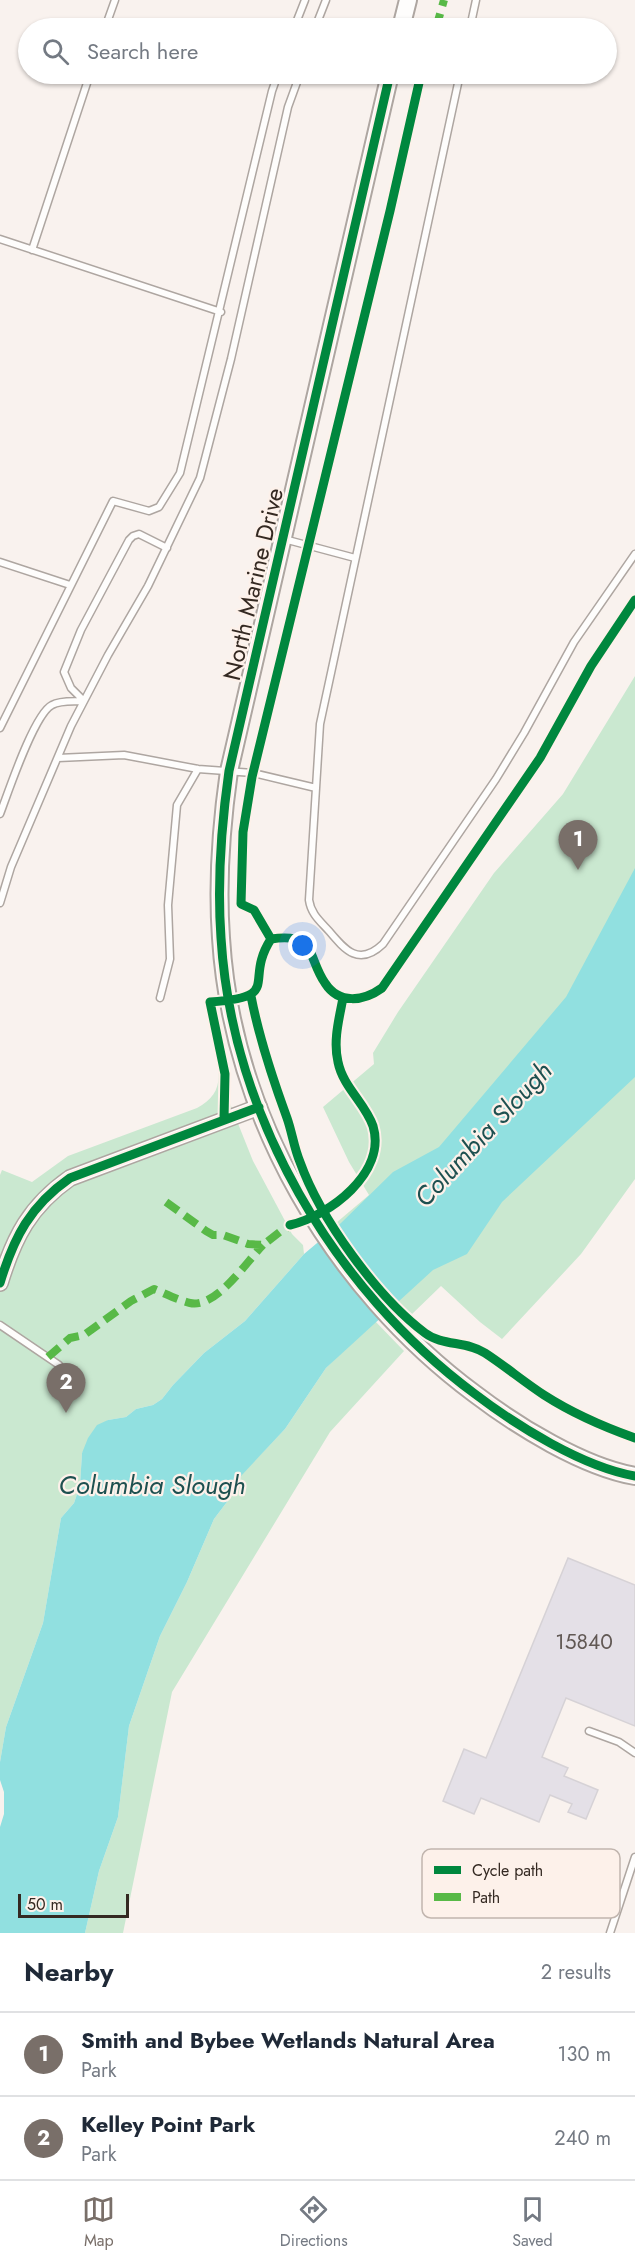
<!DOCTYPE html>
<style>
:root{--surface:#fff;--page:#f6f6f7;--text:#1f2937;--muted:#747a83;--line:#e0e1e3;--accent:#796f69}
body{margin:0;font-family:Jost,sans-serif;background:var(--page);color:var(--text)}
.scale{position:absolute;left:18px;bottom:15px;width:111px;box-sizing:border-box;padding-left:6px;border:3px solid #342922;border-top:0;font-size:16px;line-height:21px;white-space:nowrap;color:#342922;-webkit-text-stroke:4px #fdf1ea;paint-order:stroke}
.you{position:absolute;left:303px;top:946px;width:21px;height:21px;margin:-15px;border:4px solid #fff;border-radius:50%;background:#1a73e8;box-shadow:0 0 0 9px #1a73e833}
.badge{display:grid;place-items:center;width:39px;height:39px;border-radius:50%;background:var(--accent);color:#fff;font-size:20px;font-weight:700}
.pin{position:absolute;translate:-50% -50px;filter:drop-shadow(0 2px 3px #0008)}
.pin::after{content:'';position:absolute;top:32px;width:21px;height:18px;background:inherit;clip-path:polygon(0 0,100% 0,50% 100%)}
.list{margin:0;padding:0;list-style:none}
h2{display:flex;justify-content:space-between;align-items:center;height:78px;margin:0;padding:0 24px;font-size:26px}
h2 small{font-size:20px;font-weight:400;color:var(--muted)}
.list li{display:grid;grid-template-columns:39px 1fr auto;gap:18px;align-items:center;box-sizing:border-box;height:84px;padding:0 24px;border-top:2px solid var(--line)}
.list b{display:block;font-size:22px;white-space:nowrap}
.list p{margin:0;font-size:20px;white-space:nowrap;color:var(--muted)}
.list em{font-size:20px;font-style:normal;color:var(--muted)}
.icon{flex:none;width:33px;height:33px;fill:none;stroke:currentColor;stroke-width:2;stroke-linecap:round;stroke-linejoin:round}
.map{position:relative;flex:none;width:635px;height:1933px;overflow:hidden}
.search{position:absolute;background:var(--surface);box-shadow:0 2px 4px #0004;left:18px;right:18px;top:18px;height:66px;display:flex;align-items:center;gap:15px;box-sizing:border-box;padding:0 21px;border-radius:33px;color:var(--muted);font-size:22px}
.sheet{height:246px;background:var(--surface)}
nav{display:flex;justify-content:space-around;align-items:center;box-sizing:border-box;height:84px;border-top:2px solid var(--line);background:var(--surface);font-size:16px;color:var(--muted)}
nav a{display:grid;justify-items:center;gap:3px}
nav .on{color:var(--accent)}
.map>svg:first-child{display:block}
</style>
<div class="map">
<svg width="635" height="1933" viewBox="0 0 635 1933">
<rect width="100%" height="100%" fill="#f9f2ee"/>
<path fill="#cae8d0" d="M635,676V1179L581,1254L502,1339L480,1322L441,1286L411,1315L388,1291L336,1223L369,1195L349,1162L323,1107L374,1064L373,1053L398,1012L494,873L563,794Z
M218,1067L231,1106L253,1161L292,1234L303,1245L304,1254L245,1321L204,1353L173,1385L162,1399L153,1405L136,1409L126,1417L108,1420L82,1453L80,1485L74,1503L61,1518L43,1623L6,1727L0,1762V1175L2,1170L32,1182L68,1156L197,1108C214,1099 221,1087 218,1067Z
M375,1321L404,1351L330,1432L172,1692L123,1933H85L99,1871L118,1817L129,1726L160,1636L187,1582L214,1519L233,1494L240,1476L285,1429L326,1368Z"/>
<path fill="#91e0e0" d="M635,868V1077L502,1202L467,1254L433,1270L326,1368L285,1429L241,1476L233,1494L214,1519L187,1582L160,1636L129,1726L118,1817L99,1871L85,1933H0V1827L4,1814V1792L0,1780V1762L6,1727L43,1623L61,1518L74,1503L80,1485L82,1453L88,1438L97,1425L108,1420L126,1417L136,1409L153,1405L162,1399L173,1385L204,1353L245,1321L304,1254L341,1223L393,1172L439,1147L566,997Z"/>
<path fill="#e4e0e7" stroke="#d6d2d6" stroke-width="1.5" d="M568,1558L635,1585V1726L566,1698L542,1757L568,1768L564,1776L598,1790L586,1819L568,1812L572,1804L550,1795L539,1822L481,1798L474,1814L443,1801L464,1749L486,1758Z"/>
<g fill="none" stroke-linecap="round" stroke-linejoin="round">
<defs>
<path id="service" d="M105,28L115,0
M294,28L305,0
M315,28L326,0
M470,28L476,0
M460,74L320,724L309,900C311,914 320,921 329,931C345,950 359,967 383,944L496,779L524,733L574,642L635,554
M0,239L221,312
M32,250L90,74
M284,539L355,558
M0,562L70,585
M84,701L71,688L64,672L81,630L129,540L133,536L139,534L167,548
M0,728L113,501L149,511L159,507L180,473L272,91L278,74
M58,758L124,755L198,769L253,773L316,788
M0,814C8,793 34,714 52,705C61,700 74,702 84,701
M0,903L11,867L71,726L108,655L148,586L200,478L231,359L288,107L300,74
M160,998L170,959L168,905L177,805L198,769
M0,1325L59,1365
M589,1731L619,1742L635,1753
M610,1933L635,1857"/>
<path id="tertiary" d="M0,1283C14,1237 30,1206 70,1178L259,1107"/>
<path id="secondary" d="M401,28L408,0
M390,74L229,771C221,827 217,882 221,938C232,1116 333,1289 475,1394C517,1426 583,1467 635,1476"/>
</defs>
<use href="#service" stroke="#aea6a1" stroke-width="9"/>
<use href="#tertiary" stroke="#aea6a1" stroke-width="18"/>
<use href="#secondary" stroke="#aea6a1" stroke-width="20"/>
<use href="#service" stroke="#fefdfc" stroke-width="6"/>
<use href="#tertiary" stroke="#fefdfc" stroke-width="15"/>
<use href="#secondary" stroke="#fefdfc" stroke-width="16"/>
<path stroke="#58b947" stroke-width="8" stroke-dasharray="15 8" stroke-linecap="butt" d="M436,28L444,0
M166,1202L206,1231L213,1235H223L248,1244L263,1245L281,1231L294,1224
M48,1357L70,1338L84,1335L131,1301L154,1289C166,1294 178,1300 190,1303C216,1309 247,1261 263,1245"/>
<defs>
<path id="cycleway" d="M390,74L229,771C221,827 217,882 221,938C232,1116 333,1289 475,1394C517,1426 583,1467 635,1476
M271,939L254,910L241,904L243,832L252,777L390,211L421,74
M251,996C259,1038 272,1077 287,1118C292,1132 294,1148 300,1162C320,1218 377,1297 425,1333C442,1346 467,1341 485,1353C505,1366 524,1382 544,1395C572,1413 604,1427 635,1438
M224,1119L225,1074L210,1002C284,997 243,982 271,939C317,932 307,957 325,983C339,1005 364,1001 382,988L540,758L591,666L635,600
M290,1225C329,1216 387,1173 373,1126C365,1103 343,1087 338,1062C333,1041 339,1019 343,998
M0,1283C14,1237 30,1206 70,1178L259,1107"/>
</defs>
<use href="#cycleway" stroke="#fdf1ea" stroke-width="13"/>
<use href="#cycleway" stroke="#00873e" stroke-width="9"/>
</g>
<g text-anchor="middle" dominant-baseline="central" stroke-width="4.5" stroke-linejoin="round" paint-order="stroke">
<g font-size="21" fill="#615854">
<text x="584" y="1642">15840</text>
</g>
<g font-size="24" fill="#342922" stroke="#fdf1ea">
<text transform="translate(253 584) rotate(-77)">North Marine Drive</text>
</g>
<g font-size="26" font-style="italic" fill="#1d5050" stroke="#fdf1ea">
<text transform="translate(483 1134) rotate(-47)">Columbia Slough</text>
<text x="152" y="1485">Columbia Slough</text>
</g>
</g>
<rect x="422" y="1849" width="198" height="69" rx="9" fill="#fdf1ea" stroke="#c1b5ae" stroke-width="1.5"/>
<rect x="434" y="1866" width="27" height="8" fill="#00873e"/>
<rect x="434" y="1893" width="27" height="8" fill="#58b947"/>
<g font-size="16" fill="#342922">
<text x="472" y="1876">Cycle path</text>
<text x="472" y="1903">Path</text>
</g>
</svg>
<div class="scale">50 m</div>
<div class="you"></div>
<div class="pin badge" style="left:578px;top:870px">1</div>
<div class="pin badge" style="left:66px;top:1413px">2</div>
<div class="search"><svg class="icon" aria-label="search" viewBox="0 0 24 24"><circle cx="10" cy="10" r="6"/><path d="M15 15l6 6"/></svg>Search here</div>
</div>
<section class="sheet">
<h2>Nearby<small>2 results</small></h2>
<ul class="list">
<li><span class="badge">1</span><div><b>Smith and Bybee Wetlands Natural Area</b><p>Park</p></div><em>130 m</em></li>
<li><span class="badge">2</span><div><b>Kelley Point Park</b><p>Park</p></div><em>240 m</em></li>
</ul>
</section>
<nav>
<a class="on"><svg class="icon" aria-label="map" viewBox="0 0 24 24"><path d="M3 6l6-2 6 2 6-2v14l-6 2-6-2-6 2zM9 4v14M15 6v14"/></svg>Map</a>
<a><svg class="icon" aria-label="directions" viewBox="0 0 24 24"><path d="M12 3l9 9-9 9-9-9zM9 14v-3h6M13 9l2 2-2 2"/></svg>Directions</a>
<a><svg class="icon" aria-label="saved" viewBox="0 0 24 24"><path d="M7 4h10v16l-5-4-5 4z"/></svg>Saved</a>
</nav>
